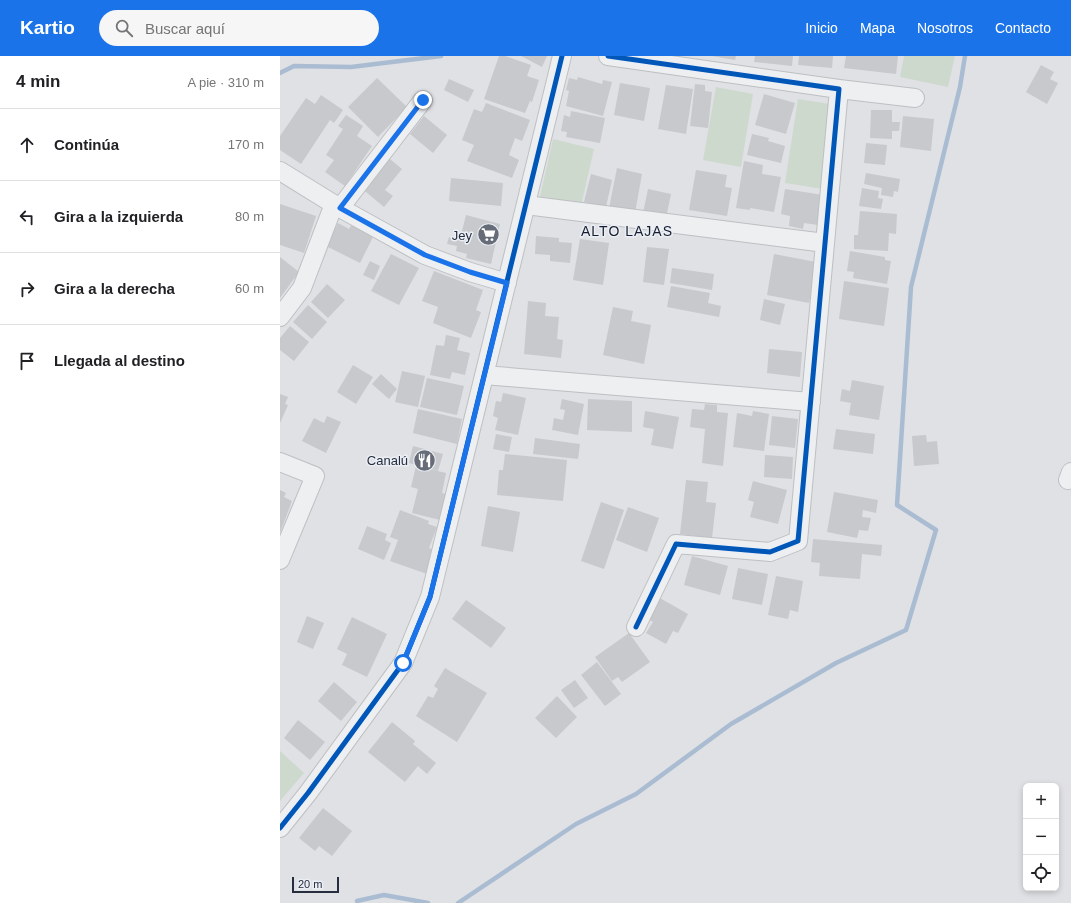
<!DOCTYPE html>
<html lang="es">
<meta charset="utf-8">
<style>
:root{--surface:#fff;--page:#f6f6f6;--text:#202124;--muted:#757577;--line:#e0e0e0;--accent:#1a73e8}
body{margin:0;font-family:Arial,sans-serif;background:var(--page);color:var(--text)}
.controls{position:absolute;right:12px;bottom:12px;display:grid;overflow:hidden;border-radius:6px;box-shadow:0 2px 6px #0003}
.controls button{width:36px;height:36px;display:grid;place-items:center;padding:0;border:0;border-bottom:1px solid var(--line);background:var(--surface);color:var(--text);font:20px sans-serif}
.scale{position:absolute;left:12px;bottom:10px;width:47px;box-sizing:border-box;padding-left:4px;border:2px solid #252d3e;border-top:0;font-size:11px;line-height:14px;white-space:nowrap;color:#252d3e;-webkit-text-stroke:3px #ebeff5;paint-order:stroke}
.stop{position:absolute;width:12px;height:12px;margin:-9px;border:3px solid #1a73e8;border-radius:50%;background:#fff}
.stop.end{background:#1a73e8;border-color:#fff;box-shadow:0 1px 4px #0008}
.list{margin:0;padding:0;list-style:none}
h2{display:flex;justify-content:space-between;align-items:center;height:52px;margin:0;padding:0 16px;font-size:17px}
h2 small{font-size:13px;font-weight:400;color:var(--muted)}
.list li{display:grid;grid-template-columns:26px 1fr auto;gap:12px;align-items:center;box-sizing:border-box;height:72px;padding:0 16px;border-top:1px solid var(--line)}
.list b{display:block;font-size:15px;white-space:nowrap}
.list em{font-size:13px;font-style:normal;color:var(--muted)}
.icon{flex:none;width:22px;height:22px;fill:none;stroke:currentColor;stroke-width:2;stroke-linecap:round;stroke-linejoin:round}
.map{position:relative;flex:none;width:791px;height:847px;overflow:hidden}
header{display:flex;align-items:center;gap:24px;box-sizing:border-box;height:56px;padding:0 20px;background:var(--accent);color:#fff}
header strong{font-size:19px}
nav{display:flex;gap:22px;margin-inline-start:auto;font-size:14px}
.search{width:280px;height:36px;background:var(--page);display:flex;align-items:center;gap:10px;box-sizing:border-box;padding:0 14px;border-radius:22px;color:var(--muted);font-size:15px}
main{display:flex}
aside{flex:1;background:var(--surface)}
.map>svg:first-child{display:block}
</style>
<header>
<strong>Kartio</strong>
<div class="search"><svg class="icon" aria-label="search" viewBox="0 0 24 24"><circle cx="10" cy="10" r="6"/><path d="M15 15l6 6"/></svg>Buscar aquí</div>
<nav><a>Inicio</a><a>Mapa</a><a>Nosotros</a><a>Contacto</a></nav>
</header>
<main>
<aside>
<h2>4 min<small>A pie · 310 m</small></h2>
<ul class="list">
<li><svg class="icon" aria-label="ahead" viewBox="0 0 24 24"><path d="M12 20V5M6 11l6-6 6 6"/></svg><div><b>Continúa</b></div><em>170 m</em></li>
<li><svg class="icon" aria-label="left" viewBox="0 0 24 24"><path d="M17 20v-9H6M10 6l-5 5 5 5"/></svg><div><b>Gira a la izquierda</b></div><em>80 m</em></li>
<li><svg class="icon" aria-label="right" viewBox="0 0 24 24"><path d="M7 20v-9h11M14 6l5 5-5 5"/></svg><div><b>Gira a la derecha</b></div><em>60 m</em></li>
<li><svg class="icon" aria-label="arrive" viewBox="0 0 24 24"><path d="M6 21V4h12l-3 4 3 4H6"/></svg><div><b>Llegada al destino</b></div></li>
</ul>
</aside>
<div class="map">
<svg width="791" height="847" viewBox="0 0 791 847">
<rect width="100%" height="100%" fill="#dfe1e4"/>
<path fill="#ced9ce" d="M624,0H675L668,31L620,21Z
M436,31L473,38L461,111L423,104Z
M518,43L556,49L543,133L505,127Z
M273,83L314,93L300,154L259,145Z
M0,695L24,717L0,745Z"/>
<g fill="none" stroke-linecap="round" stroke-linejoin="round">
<path stroke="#aabcd2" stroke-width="4.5" d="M0,17L14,10L71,11L161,0
M77,845L104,839L148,847
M178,847L296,768L356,738L451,668L556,607L626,574L656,474L617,449L631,231L680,31L685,0"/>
</g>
<path fill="#c7c9cc" d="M219,0H225L251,9L247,20L259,24L252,46L250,45L245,57L204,43Z
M241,0H267L262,11Z
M432,0H456L455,4Z
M475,0H513L512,10L474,6Z
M519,0H553L552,12L518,9Z
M566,0H618L616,18L564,12Z
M761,9L774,16L770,23L778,27L767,48L746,36Z
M298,21L322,28L323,24L332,26L323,60L286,50L289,35L286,34L289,22L297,24Z
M97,22L127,51L98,81L68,51Z
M169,23L194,34L188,46L164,34Z
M340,27L370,32L364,65L334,59Z
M415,28L425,29V35L432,36L428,72L410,70Z
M386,29L413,33L406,78L378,73Z
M484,38L515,47L506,78L475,69Z
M41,39L63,54L54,67L50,64L21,108L0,94V80L26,42L35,48Z
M206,47L250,64L242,85L235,82L229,99L239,104L232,122L187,105L194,89L182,84L194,53L202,56Z
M591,54H612V66H620L619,75H612V83L590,82Z
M291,55L325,62L320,87L286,81L287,76L281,75L284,59L290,61Z
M66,59L83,70L77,80L92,90L65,130L45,116L54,104L46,99L63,73L58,70Z
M144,60L167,79L153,97L130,78Z
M623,60L654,63L651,95L620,91Z
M472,78L489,82L488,85L505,90L501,107L467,99Z
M586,87L607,89L605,109L584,107Z
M105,99L122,113L105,134L113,140L104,151L80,131Z
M464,105L483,109L482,118L501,121L494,156L470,152V154L456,152Z
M337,112L362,118L355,157L329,152Z
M416,114L447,119L445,131L452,132L447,160L409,154Z
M586,117L620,123L618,136L614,135L613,141L601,139L602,132L584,128Z
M311,118L332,124L326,151L304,146Z
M171,122L223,127L221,150L169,145Z
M582,132L599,135L598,142L603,143L601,153L579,150Z
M368,133L391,138L386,162L363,157Z
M505,133L543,139L538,169L524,167L523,173L509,170L510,160L501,158Z
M0,148L36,160L24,197L0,189Z
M580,155L617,158L616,178L609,177L608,195L574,193V179H578Z
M186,159L220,168L211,208L186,202L187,198L176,195L177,190L167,188L169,181L180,183Z
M58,167L69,173L72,168L94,179L80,207L46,190Z
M256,180L279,182V186L292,187L290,207L270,205V199L255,198Z
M300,183L329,187L323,229L293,224Z
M367,191L389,193L384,229L363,226Z
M570,195L605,201V204L611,205L607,228L573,222L574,216L567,215Z
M111,198L139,212L119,249L91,235Z
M494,198L536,206L529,247L487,239Z
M0,201L19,216L0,242Z
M90,205L100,210L94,224L83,219Z
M392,212L434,218L432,234L390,227Z
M154,215L203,234L196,254L201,256L191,282L153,267L158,251L142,245Z
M564,225L609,232L604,270L559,263Z
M47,228L65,244L48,262L31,246Z
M391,230L430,237L428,247L441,250L439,261L387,251Z
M484,243L505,248L500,269L480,264Z
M248,245L266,247L265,260L279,261L277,283L283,284L281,302L244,298Z
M28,249L47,266L32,283L13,266Z
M333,251L353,255L351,265L371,269L364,308L323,299Z
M10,270L29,286L14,305L0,294V282Z
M166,279L180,282L177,294L190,297L185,319L172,316L170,323L150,319L156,289L164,290Z
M489,293L522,296L520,321L487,317Z
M73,309L93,321L76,348L57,336Z
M122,315L145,320L138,351L115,346Z
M101,318L117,333L109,343L92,328Z
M147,322L184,330L177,359L140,351Z
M572,324L604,330L599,364L569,359L571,347L560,345L562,333L570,335Z
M223,337L246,342L238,379L215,374L218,362L213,360L216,345L221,346Z
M0,338L8,341L5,348L8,349L0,367Z
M282,343L304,348L298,379L272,374L274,362L283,364L285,354L280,353Z
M308,343L352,345V376L307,374Z
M425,348L437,349V356L448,357L443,410L422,407L425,373L410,371L412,353L424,354Z
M138,353L182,363L177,388L133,377Z
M365,355L399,361L393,393L371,389L374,373L363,371Z
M473,355L489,358L484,395L453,391L457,357L472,360Z
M47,360L61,366L46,397L22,385L34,362L44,367Z
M492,360L518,363L515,392L489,389Z
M556,373L595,378L593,398L553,393Z
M216,378L232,381L229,396L213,393Z
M646,379L647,386L657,385L659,408L634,410L632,380Z
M255,382L300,388L298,403L253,398Z
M133,390L163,398L158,415L129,407Z
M225,398L287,404L283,445L217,439L219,414H223Z
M485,399L513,401L512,423L484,421Z
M136,410L166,417L162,437L166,438L160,464L132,457L138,433L131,431Z
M406,424L428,426L426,446L436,447L432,482L400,478Z
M473,425L507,434L498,468L470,461L474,446L468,444Z
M0,434L6,437L4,441L12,445L0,477Z
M554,436L598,444L596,457L583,454L582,461L591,462L588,475L579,474L577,482L547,476Z
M321,446L344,454L324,513L301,505Z
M208,450L240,456L233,496L201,490Z
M348,451L379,462L367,496L336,484Z
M120,454L149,465L148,468L157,471L149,492L155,495L147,518L110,505L118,484L110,481Z
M87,470L107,478L105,484L111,487L104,504L78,493Z
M533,483L602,489L601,500L582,498L580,523L539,520L540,507L531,506Z
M412,500L448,510L440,539L404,529Z
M458,512L488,518L482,549L452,543Z
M496,520L523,525L518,556L510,554L508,563L488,559Z
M378,541L408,558L398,577L393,575L386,588L366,577L373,566L366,562Z
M186,544L226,572L211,592L172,563Z
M27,560L44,567L33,593L17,586Z
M72,561L107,578L87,621L62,609L67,598L57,593Z
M349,577L370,606L342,626L338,621L332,625L315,601Z
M317,606L341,638L325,650L301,619Z
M165,612L207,637L177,686L136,660L148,640L153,642L158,633L154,630Z
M295,624L308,642L294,652L281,634Z
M54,626L77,646L61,665L38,645Z
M277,640L297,661L276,682L255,662Z
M18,664L45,686L30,704L4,682Z
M112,666L135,685L133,688L156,707L147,718L138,710L125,726L88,696Z
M43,752L72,775L52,800L39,790L35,795L19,782Z"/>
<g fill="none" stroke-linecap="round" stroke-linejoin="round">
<defs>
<path id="minor" d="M328,0L559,33L518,485L490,496L396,488L356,571
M559,33L635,42
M0,115L60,152L145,199L190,216L227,227
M246,149L545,187
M60,152L143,44
M0,261L22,232L54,148
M204,319L531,346
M0,406L35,420L0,504
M788,424L791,416
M0,772L28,737L123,607L150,541L282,0"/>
</defs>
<use href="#minor" stroke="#bdbfc2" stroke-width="20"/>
<use href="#minor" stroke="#eeeff1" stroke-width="18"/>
<defs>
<path id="cycleway" d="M328,0L559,33L518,485L490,496L396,488L356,571
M0,772L28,737L123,607L150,541L282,0"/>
</defs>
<use href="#cycleway" stroke="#ebeff5" stroke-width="8"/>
<use href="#cycleway" stroke="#0057b8" stroke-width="5"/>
</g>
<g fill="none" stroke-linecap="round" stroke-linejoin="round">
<path stroke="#1a73e8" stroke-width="5" d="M123,607L150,541L227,227L190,216L145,199L60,152L143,44"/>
</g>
<defs>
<symbol id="supermarket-disc" viewBox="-11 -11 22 22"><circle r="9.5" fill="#666c78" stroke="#ebeff5"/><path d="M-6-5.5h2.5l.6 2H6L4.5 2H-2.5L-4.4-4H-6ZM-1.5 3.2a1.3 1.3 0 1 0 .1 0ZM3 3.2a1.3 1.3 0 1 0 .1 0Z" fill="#fff"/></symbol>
<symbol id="restaurant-disc" viewBox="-11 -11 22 22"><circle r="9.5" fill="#666c78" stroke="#ebeff5"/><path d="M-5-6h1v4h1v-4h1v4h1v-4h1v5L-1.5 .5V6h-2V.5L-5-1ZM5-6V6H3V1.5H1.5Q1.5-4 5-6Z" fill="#fff"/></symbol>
</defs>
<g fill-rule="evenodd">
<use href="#supermarket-disc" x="196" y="166" width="25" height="25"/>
<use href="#restaurant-disc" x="132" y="392" width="25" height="25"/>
</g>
<g text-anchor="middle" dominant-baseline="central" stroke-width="3" stroke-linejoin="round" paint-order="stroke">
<g font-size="13" fill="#252d3e" stroke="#ebeff5" text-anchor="end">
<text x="192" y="179">Jey</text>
<text x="128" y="404">Canalú</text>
</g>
<g font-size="14" letter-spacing="1" fill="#171e2f" stroke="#ebeff5">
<text x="347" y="175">ALTO LAJAS</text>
</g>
</g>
</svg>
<div class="controls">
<button>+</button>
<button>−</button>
<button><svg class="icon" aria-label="locate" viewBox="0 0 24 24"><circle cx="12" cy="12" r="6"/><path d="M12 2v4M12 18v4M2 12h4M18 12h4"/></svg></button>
</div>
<div class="scale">20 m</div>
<div class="stop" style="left:123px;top:607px"></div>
<div class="stop end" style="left:143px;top:44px"></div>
</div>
</main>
